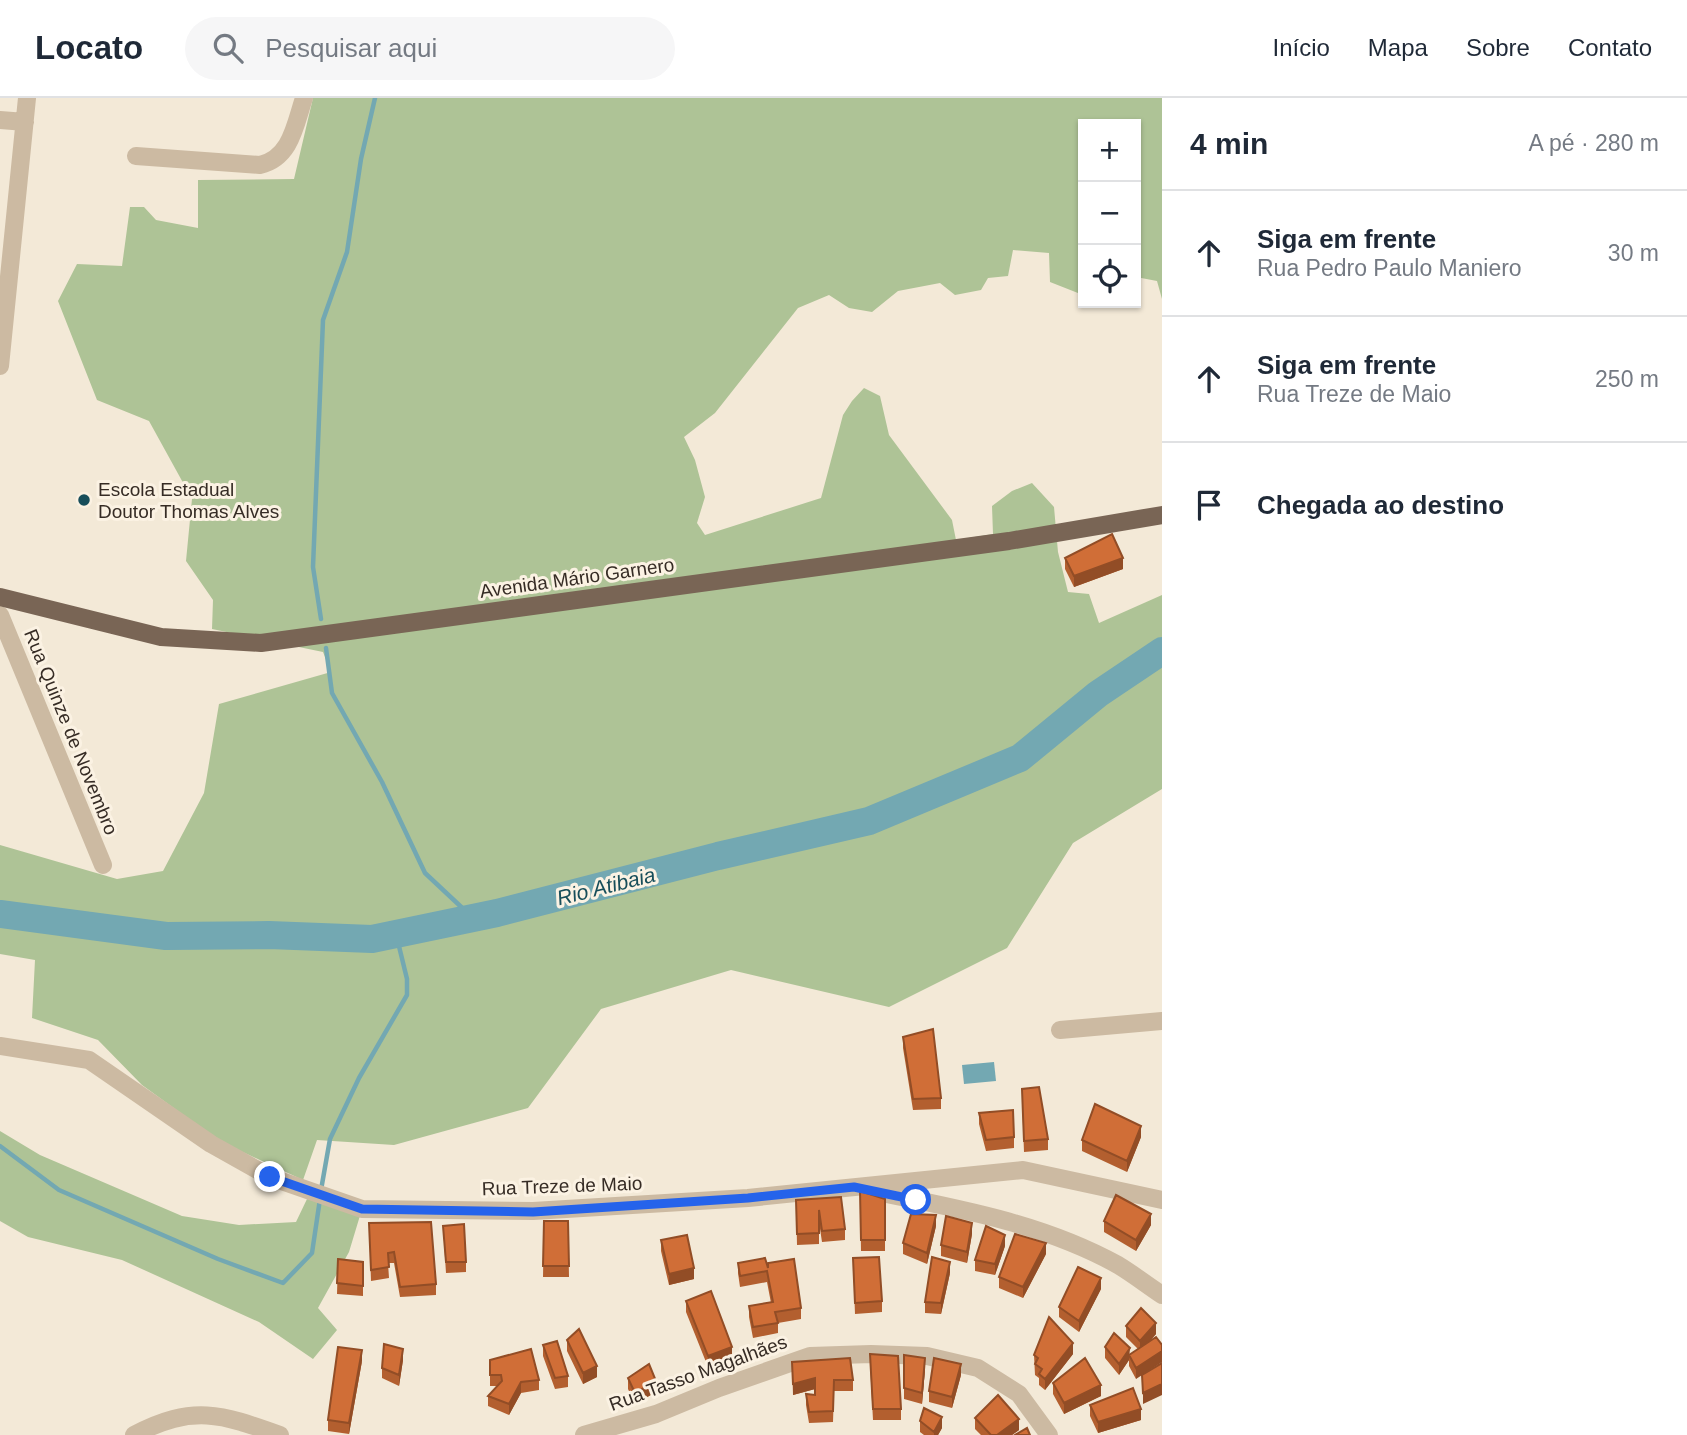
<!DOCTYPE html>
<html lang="pt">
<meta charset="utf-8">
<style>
:root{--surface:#fff;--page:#f6f6f7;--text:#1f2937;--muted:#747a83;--line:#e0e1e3}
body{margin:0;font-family:Helvetica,sans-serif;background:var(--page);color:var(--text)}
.controls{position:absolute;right:21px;top:21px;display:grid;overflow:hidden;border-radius:0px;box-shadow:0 2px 5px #0004}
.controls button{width:63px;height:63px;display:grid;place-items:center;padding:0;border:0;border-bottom:2px solid var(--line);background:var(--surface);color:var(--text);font:35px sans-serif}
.stop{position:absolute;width:21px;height:21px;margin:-16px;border:5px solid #2563eb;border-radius:50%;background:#fff}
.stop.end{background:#2563eb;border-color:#fff;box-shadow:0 2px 7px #0008}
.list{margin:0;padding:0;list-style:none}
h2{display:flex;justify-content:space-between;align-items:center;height:91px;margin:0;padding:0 28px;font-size:30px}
h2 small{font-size:23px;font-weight:400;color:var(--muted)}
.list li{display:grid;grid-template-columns:46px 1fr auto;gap:21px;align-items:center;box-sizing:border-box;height:126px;padding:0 28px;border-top:2px solid var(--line)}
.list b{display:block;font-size:26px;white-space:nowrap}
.list p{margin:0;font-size:23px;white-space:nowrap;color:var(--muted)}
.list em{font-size:23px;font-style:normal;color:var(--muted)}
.icon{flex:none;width:38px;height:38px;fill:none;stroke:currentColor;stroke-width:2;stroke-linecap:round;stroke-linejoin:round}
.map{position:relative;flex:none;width:1162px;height:1337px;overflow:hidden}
header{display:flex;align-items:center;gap:42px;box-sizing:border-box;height:98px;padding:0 35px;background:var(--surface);border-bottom:2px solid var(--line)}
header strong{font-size:33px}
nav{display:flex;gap:38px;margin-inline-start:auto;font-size:24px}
.search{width:490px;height:63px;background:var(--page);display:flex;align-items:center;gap:18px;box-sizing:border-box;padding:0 24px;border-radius:38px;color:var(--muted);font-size:26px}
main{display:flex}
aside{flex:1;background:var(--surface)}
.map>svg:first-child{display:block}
</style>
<header>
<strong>Locato</strong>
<div class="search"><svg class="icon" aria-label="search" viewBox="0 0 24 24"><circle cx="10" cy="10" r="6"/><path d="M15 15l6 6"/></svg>Pesquisar aqui</div>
<nav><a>Início</a><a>Mapa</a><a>Sobre</a><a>Contato</a></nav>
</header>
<main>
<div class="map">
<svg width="1162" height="1337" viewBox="0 0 1162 1337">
<rect width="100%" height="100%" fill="#f3e9d7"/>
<path fill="#aec396" d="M313,0H1162V201L1157,183L1136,179V26H1083V197L1050,184L1049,155L1013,152L1008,178L988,180L981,192L955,197L940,185L898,193L872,214L849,210L829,197L798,210L715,315L684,339L695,362L705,399L697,425L705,437L821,400L843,317L852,303L864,290L880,298L889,337L952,422L956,442L993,436L992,408L1012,393L1032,385L1054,409L1058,454L1068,494L1089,496L1099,525L1162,497V691L1073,745L1007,850L889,909L731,872L601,911L528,1010L394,1047L317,1042L303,1082L219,1043L142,987L98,942L32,920L35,862L0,856V747L117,781L163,773L204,695L219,606L331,574L323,554L212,531L213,502L186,463L192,401L149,323L97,302L58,203L77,166L122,168L130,109H144L156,122L198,130V82L294,81Z
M0,1033L40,1057L182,1118L239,1127L296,1124L307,1101L362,1111L349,1154L318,1210L337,1232L313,1261L259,1224L122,1162L28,1139L0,1123Z"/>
<path fill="#73a8b2" d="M994,964L996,983L964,986L962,967Z"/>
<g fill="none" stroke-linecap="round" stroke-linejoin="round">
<path stroke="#73a8b2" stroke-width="4.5" d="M321,521L313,469L323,222L347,154L361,61L375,0
M326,550L332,595L382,684L425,775L473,820
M0,1048L59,1092L218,1161L283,1185L312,1155L320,1101
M321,1092L330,1041L359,980L407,897V881L396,836"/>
<path stroke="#73a8b2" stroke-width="28" d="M0,816L166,838L269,837L372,841L497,815L718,758L869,723L1020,660L1098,596L1162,553"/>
<path stroke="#ccbaa2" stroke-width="18" d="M0,22L25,24
M136,58L260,67C291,60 295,27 304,0
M0,268L27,0
M0,517L103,767
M1060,932L1162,923
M0,948L89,962L211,1046L270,1079L362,1111L533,1113L748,1100L1023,1072L1162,1102
M872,1093C956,1110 1042,1125 1118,1167C1133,1176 1147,1187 1162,1197
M134,1337C193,1306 221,1316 280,1337
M584,1337L656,1316L719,1290L810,1258L871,1256L927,1258L978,1270L1019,1296L1049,1337"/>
<path stroke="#796555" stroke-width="18" d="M0,499L161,539L261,545L1009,443L1162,417"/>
</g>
<path fill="#b35f2f" d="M1065,460L1123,471L1074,489L1065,471Z
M903,939L941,1000V1011L913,1012L903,950Z
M1022,1002L1048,1041V1052L1024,1054Z
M979,1015L1014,1039V1050L986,1053L979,1026Z
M1141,1039L1127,1074L1082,1053V1042Z
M860,1093L885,1101V1153H861Z
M796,1102L845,1131V1142L822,1144L819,1124V1146L797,1147Z
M544,1123H568L569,1179H543Z
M1104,1123L1151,1127L1136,1153L1104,1134Z
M369,1125L436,1186V1197L400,1199L394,1165H388L389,1180L371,1183Z
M443,1128L466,1164V1174L446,1175Z
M936,1128L927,1166L903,1156V1145Z
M972,1136L967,1165L941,1158V1147Z
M661,1142L694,1181L669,1187L661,1153Z
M1005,1148L995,1177L975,1173V1162Z
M1046,1156L1023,1200L999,1190V1179Z
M853,1160L882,1203V1214L855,1216Z
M338,1161L363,1164V1198L337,1196Z
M738,1165L768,1170L801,1210V1221L778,1225V1235L753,1240L749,1219V1208L771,1205L767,1184L740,1189L738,1175Z
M950,1175L941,1216L925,1215V1204Z
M1101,1191L1079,1234L1059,1219V1209Z
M686,1203L732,1260L708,1269L686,1214Z
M1126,1228L1156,1236L1149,1244L1136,1281L1129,1268V1262L1119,1277L1105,1260V1249L1130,1257L1138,1251L1126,1239Z
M567,1242L597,1279L583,1286L567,1253Z
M543,1247L568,1278V1289L555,1291L543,1258Z
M1073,1256L1045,1292L1039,1287V1280L1035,1277L1034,1257Z
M904,1257L925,1271L922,1306L904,1301Z
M403,1262L399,1288L382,1280V1270Z
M490,1262L539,1282V1292L521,1295L509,1317L488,1308V1298L498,1288H490Z
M362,1263L349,1336L328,1333V1322Z
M792,1264L853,1282V1293H834L833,1324L809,1325L806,1307V1296L815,1297V1291L793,1297Z
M870,1266L901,1311V1322H873Z
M961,1277L952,1310L929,1304V1293Z
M628,1280L656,1294L635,1306L628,1291Z
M1053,1285L1101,1298L1064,1316L1053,1296Z
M1090,1307L1141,1322L1098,1335L1090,1318Z
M975,1320L1019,1332L1012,1337H981L975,1331Z
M920,1323L942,1330L938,1337H924L920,1334Z"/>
<path fill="#924d26" d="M1123,460V471L1074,489V478Z
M1141,1028V1039L1127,1074V1063Z
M1151,1116V1127L1136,1153V1142Z
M936,1117V1128L927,1166V1155Z
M972,1125V1136L967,1165V1154Z
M1005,1137V1148L995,1177V1166Z
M1046,1145V1156L1023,1200V1189Z
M950,1164V1175L941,1216V1205Z
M694,1170V1181L669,1187V1176Z
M1101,1180V1191L1079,1234V1223Z
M1156,1225V1236L1140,1254V1243Z
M1073,1245V1256L1045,1292V1281Z
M732,1249V1260L708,1269V1258Z
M1130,1250L1129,1262L1119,1277V1266Z
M403,1251V1262L399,1288V1277Z
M362,1252V1263L349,1336V1325Z
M1162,1253V1264L1136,1281V1270Z
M925,1260V1271L922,1306V1295Z
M961,1266V1277L952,1310V1299Z
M597,1268V1279L583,1286V1275Z
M815,1280V1291L793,1297V1286Z
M656,1283V1294L635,1306V1295Z
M521,1284V1295L509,1317V1306Z
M1162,1286V1297L1143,1306V1295Z
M1101,1287V1298L1064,1316V1305Z
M1141,1311V1322L1098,1335V1324Z
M942,1319V1330L938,1337H934V1334Z
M1019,1321V1332L1012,1337H997Z"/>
<path fill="#d06e37" stroke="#924d26" stroke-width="2" d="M1112,436L1123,460L1074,478L1065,460Z
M933,931L941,1000L913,1001L903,939Z
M1039,989L1048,1041L1024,1043L1022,991Z
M1095,1006L1141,1028L1127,1063L1082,1042Z
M1013,1012L1014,1039L986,1042L979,1015Z
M860,1093L885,1101V1142H861Z
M1116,1097L1151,1116L1136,1142L1104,1123Z
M841,1099L845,1131L822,1133L819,1112V1135L797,1136L796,1102Z
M911,1116L936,1117L927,1155L903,1145Z
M946,1118L972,1125L967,1154L941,1147Z
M544,1123H568L569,1168H543Z
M431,1124L436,1186L400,1189L394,1154L388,1155L389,1169L371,1172L369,1125Z
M464,1126L466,1164H446L443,1128Z
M986,1128L1005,1137L995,1166L975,1162Z
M1015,1136L1046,1145L1023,1189L999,1179Z
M687,1137L694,1170L669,1176L661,1142Z
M879,1159L882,1203L855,1205L853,1160Z
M932,1159L950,1164L941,1205L925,1204Z
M765,1160L768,1170V1165L794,1161L801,1210L775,1214L778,1225L753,1229L749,1208L773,1204L767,1173L740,1178L738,1165Z
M338,1161L363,1164V1188L337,1185Z
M1078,1169L1101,1180L1079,1223L1059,1209Z
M711,1193L732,1249L708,1258L686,1203Z
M1141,1210L1156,1225L1140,1243L1126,1228Z
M1049,1219L1073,1245L1045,1281L1039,1276L1042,1271L1035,1266L1038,1260L1034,1257Z
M579,1231L597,1268L583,1275L567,1242Z
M1114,1235L1130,1250L1119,1266L1105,1249Z
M1156,1239L1162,1247V1253L1136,1270L1129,1257Z
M557,1243L568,1278L555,1280L543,1247Z
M384,1246L403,1251L399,1277L382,1270Z
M338,1249L362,1252L349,1325L328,1322Z
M531,1251L539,1282L521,1284L509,1306L488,1298L502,1283L501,1277H490V1262Z
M870,1256L898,1258L901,1311H873Z
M904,1257L925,1260L922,1295L904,1290Z
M850,1260L853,1282H834L833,1313L809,1314L806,1296L815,1297V1280L793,1286L792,1264Z
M934,1260L961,1266L952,1299L929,1293Z
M1085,1260L1101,1287L1064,1305L1053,1285Z
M1162,1265V1286L1143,1295L1142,1277Z
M649,1266L656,1283L635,1295L628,1280Z
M1133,1290L1141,1311L1098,1324L1090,1307Z
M998,1297L1019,1321L997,1337H991L975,1320Z
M924,1310L942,1319L934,1334L920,1323Z
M1027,1330L1030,1337H1015Z"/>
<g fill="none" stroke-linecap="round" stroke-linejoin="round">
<path stroke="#2563eb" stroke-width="9" d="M270,1079L362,1111L533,1114L748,1100L854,1089L916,1102"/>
</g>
<circle fill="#174e5a" stroke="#fbf2e3" stroke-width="2.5" cx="84" cy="402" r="7"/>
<g text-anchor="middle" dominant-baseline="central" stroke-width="6" stroke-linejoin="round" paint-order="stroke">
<g font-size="19" fill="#362c25" stroke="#fbf2e3" text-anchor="start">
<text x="98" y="391">Escola Estadual<tspan x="98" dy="22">Doutor Thomas Alves</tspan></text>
</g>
<g font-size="19" fill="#362c25" stroke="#fbf2e3">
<text transform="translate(577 480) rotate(-8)">Avenida Mário Garnero</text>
<text transform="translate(71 634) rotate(68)">Rua Quinze de Novembro</text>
<text transform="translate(562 1088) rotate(-2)">Rua Treze de Maio</text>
<text transform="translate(698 1275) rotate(-20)">Rua Tasso Magalhães</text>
</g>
<g font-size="21" font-style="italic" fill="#174e5a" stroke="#fbf2e3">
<text transform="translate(606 788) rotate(-14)">Rio Atibaia</text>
</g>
</g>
</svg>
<div class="controls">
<button>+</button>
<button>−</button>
<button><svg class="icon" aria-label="locate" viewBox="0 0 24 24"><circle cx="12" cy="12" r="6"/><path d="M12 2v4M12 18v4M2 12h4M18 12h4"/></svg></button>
</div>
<div class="stop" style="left:916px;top:1102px"></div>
<div class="stop end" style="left:270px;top:1079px"></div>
</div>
<aside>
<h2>4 min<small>A pé · 280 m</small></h2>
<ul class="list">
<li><svg class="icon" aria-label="ahead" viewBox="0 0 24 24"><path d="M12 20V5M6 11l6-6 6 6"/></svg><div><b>Siga em frente</b><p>Rua Pedro Paulo Maniero</p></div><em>30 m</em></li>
<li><svg class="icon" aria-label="ahead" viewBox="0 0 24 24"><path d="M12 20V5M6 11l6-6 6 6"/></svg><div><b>Siga em frente</b><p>Rua Treze de Maio</p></div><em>250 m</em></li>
<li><svg class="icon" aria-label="arrive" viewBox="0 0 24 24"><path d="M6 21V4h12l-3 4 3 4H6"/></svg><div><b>Chegada ao destino</b></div></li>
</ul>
</aside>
</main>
